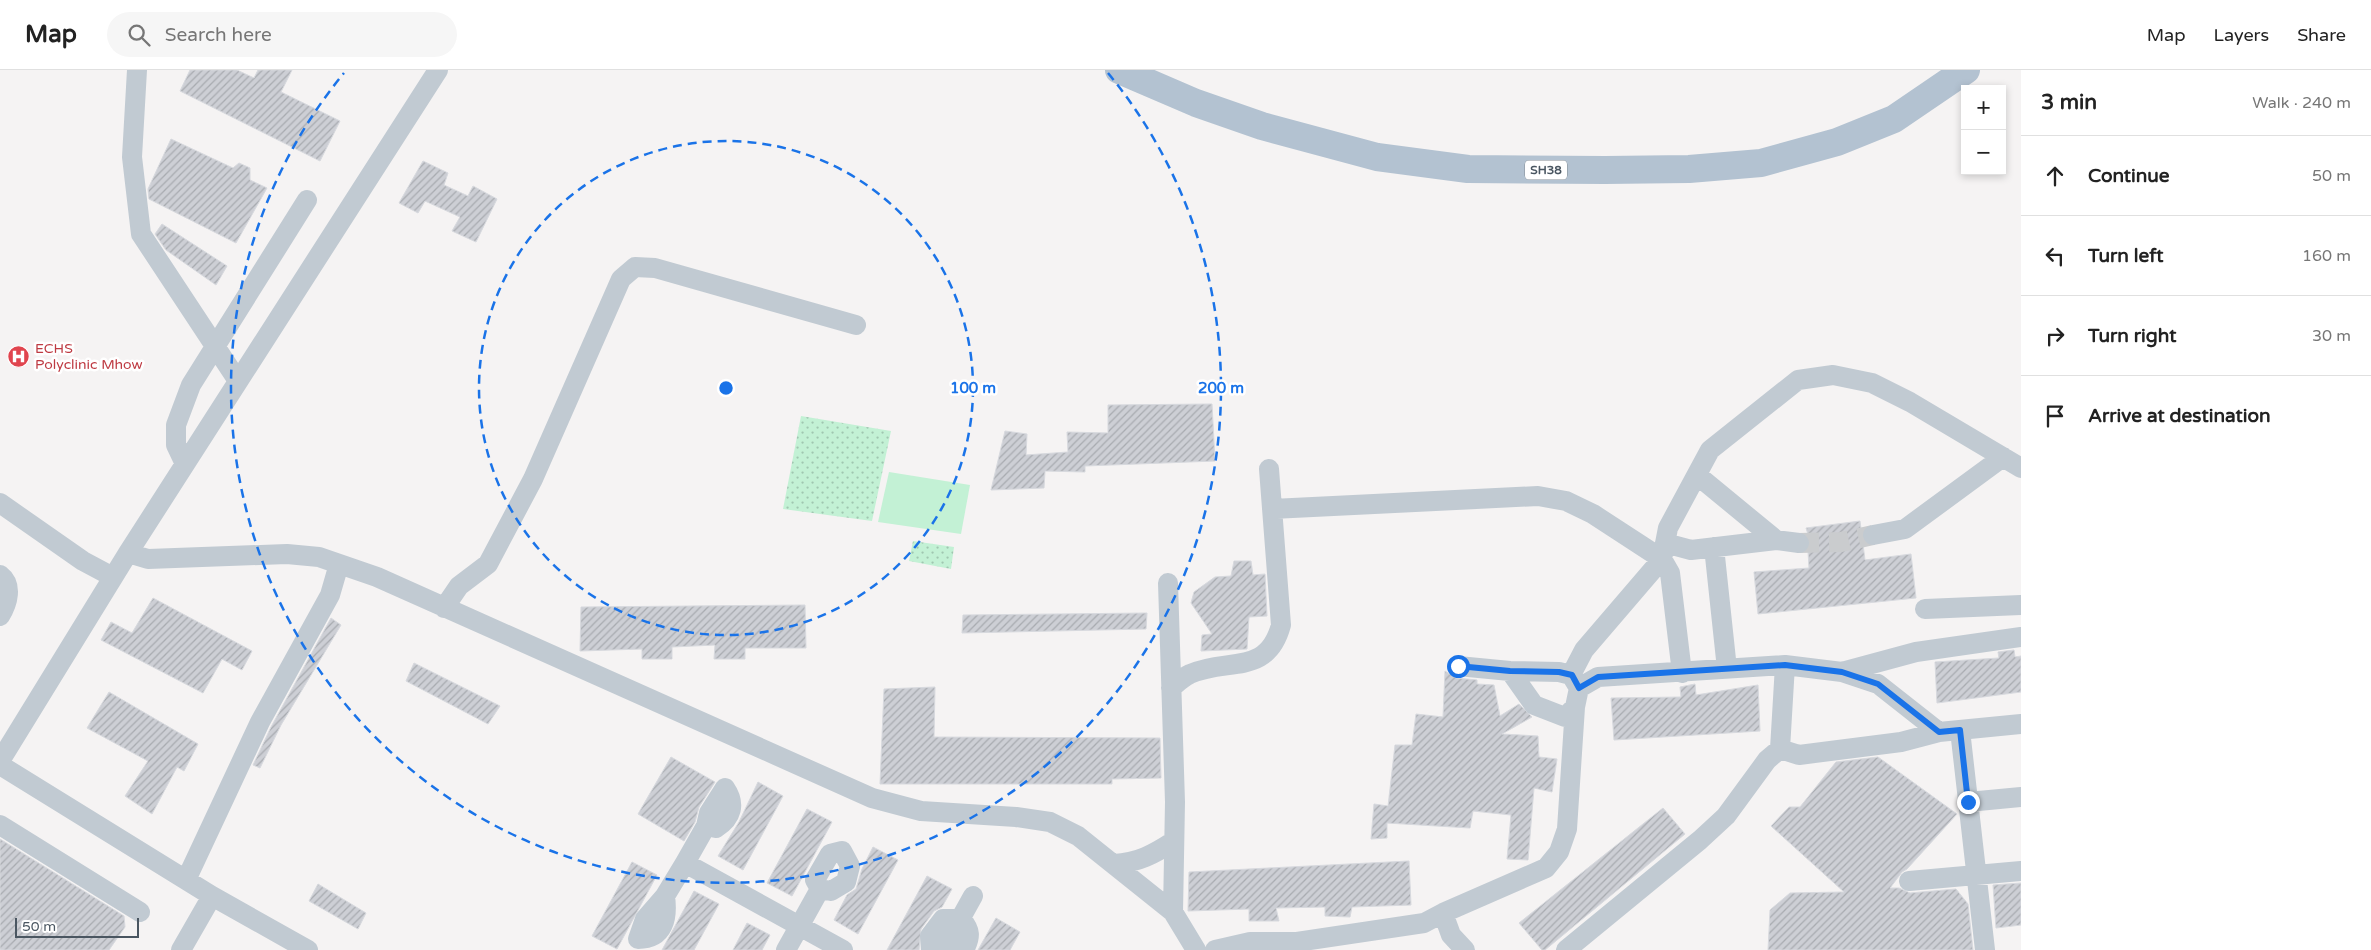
<!DOCTYPE html>
<meta charset="utf-8">
<style>
:root{--surface:#fff;--page:#f6f6f6;--text:#222;--muted:#767676;--line:#e0e0e0}
body{margin:0;font-family:"Varela Round",sans-serif;background:var(--page);color:var(--text)}
.controls{position:absolute;right:15px;top:15px;display:grid;overflow:hidden;border-radius:0px;box-shadow:0 2px 8px #0003}
.controls button{width:45px;height:45px;display:grid;place-items:center;padding:0;border:0;border-bottom:1px solid var(--line);background:var(--surface);color:var(--text);font:25px sans-serif}
.scale{position:absolute;left:15px;bottom:12px;width:124px;box-sizing:border-box;padding-left:5px;border:2px solid #4a5661;border-top:0;font-size:14px;line-height:18px;white-space:nowrap;color:#4a5661;-webkit-text-stroke:4px #fff;paint-order:stroke}
.stop{position:absolute;width:15px;height:15px;margin:-11px;border:4px solid #1a73e8;border-radius:50%;background:#fff}
.stop.end{background:#1a73e8;border-color:#fff;box-shadow:0 1px 5px #0008}
.list{margin:0;padding:0;list-style:none}
h2{display:flex;justify-content:space-between;align-items:center;height:65px;margin:0;padding:0 20px;font-size:21px}
h2 small{font-size:16px;font-weight:400;color:var(--muted)}
.list li{display:grid;grid-template-columns:32px 1fr auto;gap:15px;align-items:center;box-sizing:border-box;height:80px;padding:0 20px;border-top:1px solid var(--line)}
.list b{display:block;font-size:19px;white-space:nowrap}
.list em{font-size:16px;font-style:normal;color:var(--muted)}
.icon{flex:none;width:28px;height:28px;fill:none;stroke:currentColor;stroke-width:2;stroke-linecap:round;stroke-linejoin:round}
.map{position:relative;flex:none;width:2021px;height:880px;overflow:hidden}
header{display:flex;align-items:center;gap:30px;box-sizing:border-box;height:70px;padding:0 25px;background:var(--surface);border-bottom:1px solid var(--line)}
header strong{font-size:24px}
nav{display:flex;gap:28px;margin-inline-start:auto;font-size:18px}
.search{width:350px;height:45px;background:var(--page);display:flex;align-items:center;gap:12px;box-sizing:border-box;padding:0 18px;border-radius:28px;color:var(--muted);font-size:19px}
main{display:flex}
aside{flex:1;background:var(--surface)}
.map>svg:first-child{display:block}
</style>
<header>
<strong>Map</strong>
<div class="search"><svg class="icon" aria-label="search" viewBox="0 0 24 24"><circle cx="10" cy="10" r="6"/><path d="M15 15l6 6"/></svg>Search here</div>
<nav><a>Map</a><a>Layers</a><a>Share</a></nav>
</header>
<main>
<div class="map">
<svg width="2021" height="880" viewBox="0 0 2021 880">
<defs>
<pattern id="grass-dots" width="8" height="8" patternUnits="userSpaceOnUse" patternTransform="scale(1.25)"><rect width="8" height="8" fill="#c3f1d5"/><path d="M2 2h.1M6 6h.1" fill="none" stroke="#a0c6b0" stroke-width="1.8" stroke-linecap="round"/></pattern>
<pattern id="building-hatch" width="6" height="6" patternUnits="userSpaceOnUse" patternTransform="scale(1.25)"><rect width="6" height="6" fill="#cdcfd5"/><path d="M-1 1l2-2M0 6l6-6M5 7l2-2" fill="none" stroke="#a8abb0"/></pattern>
</defs>
<rect width="100%" height="100%" fill="#f5f3f3"/>
<path fill="url(#grass-dots)" d="M801,346L891,361L872,451L783,439Z
M913,471L954,477L951,499L909,491Z"/>
<path fill="#c3f1d5" d="M889,402L970,415L961,464L878,452Z"/>
<path fill="url(#building-hatch)" stroke="#d7d9de" d="M190,0H237L254,8L258,0H292L281,22L340,51L320,91L180,21Z
M171,69L233,98L239,93L250,98V110L267,118L236,173L149,129L148,119Z
M423,91L448,103L444,115L468,126L473,116L497,129L476,172L452,161L460,147L425,131L418,143L399,133Z
M162,154L227,196L216,215L166,180L155,164Z
M1212,334L1215,391L1085,396V402L1045,401L1044,418L991,420L1005,361L1027,364L1026,385L1068,382L1067,362L1108,363V335Z
M1860,451L1865,490L1911,484L1916,528L1758,544L1754,502L1809,498L1808,481L1811,474L1806,458Z
M1234,491H1251L1253,505L1265,504L1267,546L1249,547L1247,579L1201,581L1202,565L1212,564L1191,533L1194,522L1215,507L1231,506Z
M153,528L252,581L242,600L222,589L203,623L101,570L111,552L132,563Z
M805,535L806,578H745V589H714L715,575L672,577V589H642V579L580,581L581,537Z
M1147,543L1146,559L962,563L963,545Z
M331,548L341,555L281,655L260,698L253,695L271,657Z
M2014,580L2015,587L2021,586V622L1937,633L1935,592L1999,588L1998,582Z
M414,593L500,636L488,654L406,611Z
M1445,601L1456,608L1477,610V614L1494,615L1500,646L1519,634L1532,647L1502,664L1538,666L1539,687L1557,689L1552,722L1534,718L1528,790L1507,789L1511,745L1473,741L1470,758L1387,753V768L1371,769L1374,734L1388,736L1395,675H1412L1416,644L1443,647Z
M1695,614L1696,625L1758,615L1760,661L1614,670L1611,628L1681,627L1680,617Z
M935,617L934,667L1160,668L1161,708L1112,709V714H880L884,619Z
M109,622L198,674L184,701L177,697L152,744L125,726L148,691L87,658Z
M671,687L715,712L699,737L695,752L684,771L638,744Z
M1878,687L1957,744L1907,799L1902,802L1890,818H1899L1910,823L1956,819L1968,834L1973,880H1768L1770,840L1790,823L1844,822L1771,756L1789,737H1800L1836,692Z
M758,712L783,726L743,800L718,786L739,752Z
M1663,738L1685,764L1545,880H1542L1519,853Z
M807,739L832,752L792,826L767,813Z
M0,769L124,846L125,857L109,880H0Z
M873,777L898,790L858,864L834,850L847,825L856,819L862,799Z
M1409,791L1411,835L1352,837L1350,847L1325,846V837L1276,838L1279,851H1249V839L1188,841L1189,802Z
M632,792L657,805L617,879L592,866Z
M927,806L952,819L942,837L934,841L921,859L919,880H887Z
M2021,813V855L1996,858L1993,815Z
M318,814L366,843L358,859L309,831Z
M694,821L719,834L694,880H662Z
M996,848L1020,862L1010,880H978Z
M747,853L770,865L762,880H733Z"/>
<g fill="none" stroke-linecap="round" stroke-linejoin="round">
<path stroke="#caccce" stroke-width="20" stroke-dasharray="20 10" stroke-linecap="butt" d="M1799,473L1841,472L1873,465"/>
<path stroke="#c1cad2" stroke-width="20" d="M137,0L132,87L141,164L238,311
M185,394L176,375V355L191,315L307,130
M1697,405L1776,470
M0,433L83,491L113,507
M1272,439L1538,426L1566,431L1593,444L1662,489L1670,503L1682,603
M1873,465L1905,459L2003,387
M1665,473L1691,480L1776,470L1799,473
M1714,477L1727,599
M128,483L148,489L287,484L319,487L377,507L872,728L921,741L1016,747L1050,752L1078,766L1173,842L1196,880
M0,505C13,515 8,533 0,546
M1168,513L1175,732L1173,842
M444,538L459,516L488,494L533,409L621,209L635,197L655,198L856,255
M1925,539L2021,535
M1458,596L1510,601L1559,602L1571,605L1579,618L1575,637L1565,647L1534,635L1510,601
M1842,602L1878,614L1939,662
M1571,605L1584,580L1662,489L1668,458L1710,380L1798,310L1833,305L1872,313L1910,332L2021,398
M1171,618C1177,613 1183,607 1190,604C1227,587 1267,607 1281,555L1269,399
M1579,618L1598,607L1785,595L1842,602L1916,582L2021,567
M1960,660L1985,880
M1780,679L1799,685L1901,672L1939,662L2021,654
M0,691L128,483L438,0
M0,695L212,826L181,880
M1968,732L2021,727
M0,755L140,842
M842,781L850,796L846,812L831,821L820,819L815,810L830,784Z
M685,793L843,880
M1114,794C1138,793 1154,784 1174,771
M186,810L260,652L330,525L339,494
M1909,811L2021,801
M212,826L308,880
M665,826C668,848 664,869 638,869L645,849L665,826L685,793L706,756L709,743L725,718C736,734 732,748 716,758L706,756
M1443,843L1451,865L1465,880
M786,880L820,819
M931,880L930,866L943,849H961C971,860 971,867 964,880
M943,880L973,826
M1215,880L1250,872H1297L1424,853L1443,843L1546,798L1559,782L1567,759L1575,637
M1566,880L1700,770L1726,746L1767,690L1780,679L1785,595"/>
<path stroke="#b3c2d1" stroke-width="28" d="M1119,0L1196,33L1262,56L1377,87L1468,99L1605,100L1689,99L1761,93L1837,72L1894,49L1966,0"/>
</g>
<g fill="none" stroke-linecap="round" stroke-linejoin="round">
<path stroke="#1a73e8" stroke-width="6" d="M1458,596L1510,601L1559,602L1572,605L1579,618L1598,607L1785,595L1842,602L1878,614L1939,662L1960,660L1968,732"/>
</g>
<g fill="none" stroke="#1a73e8" stroke-width="2.5" stroke-dasharray="9 6">
<circle cx="726" cy="318" r="247"/>
<path d="M1108 3A495 495 0 1 1 344 3"/>
</g>
<defs>
<symbol id="hospital-disc" viewBox="-11 -11 22 22"><circle r="9.5" fill="#e0444e" stroke="#fff"/><path d="M-5-5h3v3.5h4V-5h3V5h-3V1.5h-4V5h-3Z" fill="#fff"/></symbol>
</defs>
<g fill-rule="evenodd">
<use href="#hospital-disc" x="6" y="274" width="25" height="25"/>
</g>
<g text-anchor="middle" dominant-baseline="central" stroke-width="5" stroke-linejoin="round" paint-order="stroke">
<rect fill="#fff" stroke="#808990" stroke-width="1" x="1525" y="90.5" width="42" height="19" rx="4"/>
<g font-size="12" font-weight="bold" fill="#4a5661">
<text x="1546" y="100">SH38</text>
</g>
<g font-size="14" fill="#be3a42" stroke="#fff" text-anchor="start">
<text x="35" y="278">ECHS<tspan x="35" dy="16">Polyclinic Mhow</tspan></text>
</g>
</g>
<circle cx="726" cy="318" r="8" fill="#1a73e8" stroke="#fff" stroke-width="2.5"/>
<g font-size="15" text-anchor="middle" font-weight="bold" fill="#1a73e8" stroke="#fff" stroke-width="5" stroke-linejoin="round" paint-order="stroke">
<text x="973" y="323">100 m</text>
<text x="1221" y="323">200 m</text>
</g>
</svg>
<div class="controls">
<button>+</button>
<button>−</button>
</div>
<div class="scale">50 m</div>
<div class="stop" style="left:1458px;top:596px"></div>
<div class="stop end" style="left:1968px;top:732px"></div>
</div>
<aside>
<h2>3 min<small>Walk · 240 m</small></h2>
<ul class="list">
<li><svg class="icon" aria-label="ahead" viewBox="0 0 24 24"><path d="M12 20V5M6 11l6-6 6 6"/></svg><div><b>Continue</b></div><em>50 m</em></li>
<li><svg class="icon" aria-label="left" viewBox="0 0 24 24"><path d="M17 20v-9H6M10 6l-5 5 5 5"/></svg><div><b>Turn left</b></div><em>160 m</em></li>
<li><svg class="icon" aria-label="right" viewBox="0 0 24 24"><path d="M7 20v-9h11M14 6l5 5-5 5"/></svg><div><b>Turn right</b></div><em>30 m</em></li>
<li><svg class="icon" aria-label="arrive" viewBox="0 0 24 24"><path d="M6 21V4h12l-3 4 3 4H6"/></svg><div><b>Arrive at destination</b></div></li>
</ul>
</aside>
</main>
